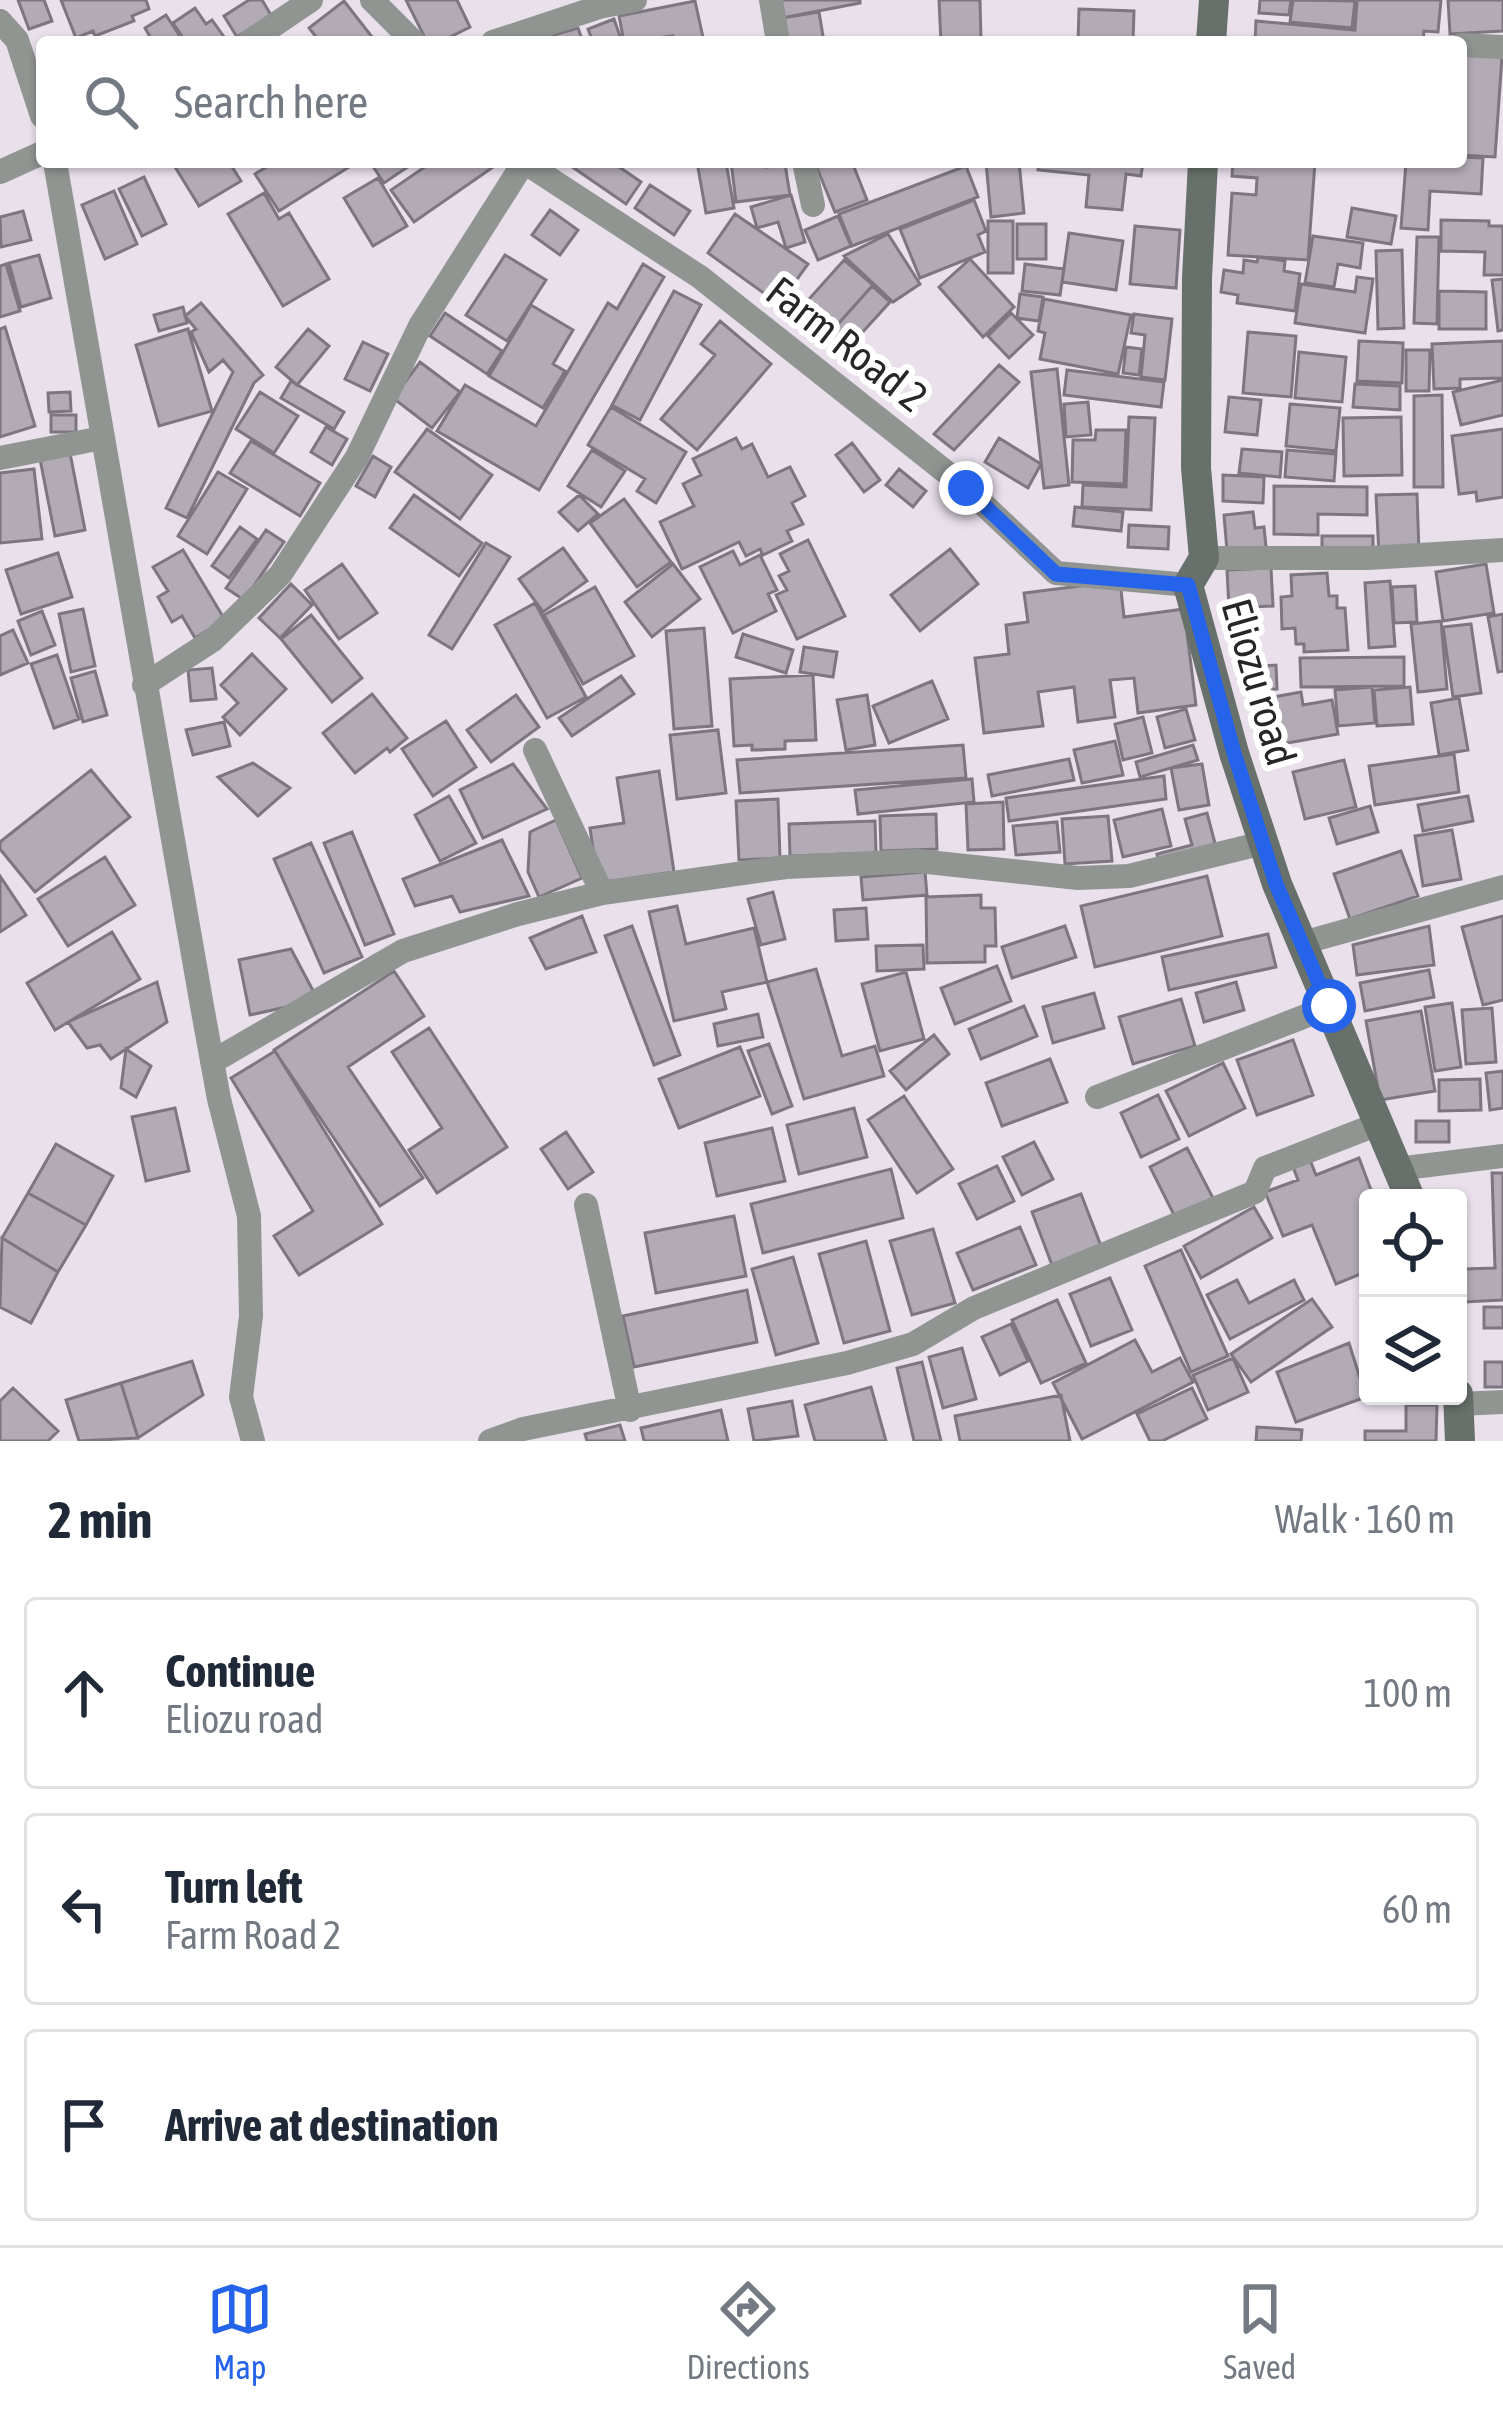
<!DOCTYPE html>
<meta charset="utf-8">
<style>
:root{--surface:#fff;--page:#f2f2f3;--text:#1f2937;--muted:#747a83;--line:#e0e1e3;--accent:#2563eb}
body{margin:0;font-family:"Asap Condensed",sans-serif;background:var(--page);color:var(--text)}
.controls{position:absolute;right:36px;bottom:36px;display:grid;overflow:hidden;border-radius:12px;box-shadow:0 3px 9px #0004}
.controls button{width:108px;height:108px;display:grid;place-items:center;padding:0;border:0;border-bottom:3px solid var(--line);background:var(--surface);color:var(--text);font:60px sans-serif}
.stop{position:absolute;width:36px;height:36px;margin:-27px;border:9px solid #2563eb;border-radius:50%;background:#fff}
.stop.end{background:#2563eb;border-color:#fff;box-shadow:0 3px 12px #0008}
.list{margin:0;padding:0;list-style:none}
h2{display:flex;justify-content:space-between;align-items:center;height:156px;margin:0;padding:0 48px;font-size:51px}
h2 small{font-size:39px;font-weight:400;color:var(--muted)}
.list li{display:grid;grid-template-columns:78px 1fr auto;gap:36px;align-items:center;box-sizing:border-box;height:192px;margin:0 24px 24px;padding:0 24px;border:3px solid var(--line);border-radius:12px}
.list b{display:block;font-size:45px;white-space:nowrap}
.list p{margin:0;font-size:39px;white-space:nowrap;color:var(--muted)}
.list em{font-size:39px;font-style:normal;color:var(--muted)}
.icon{flex:none;width:66px;height:66px;fill:none;stroke:currentColor;stroke-width:2;stroke-linecap:round;stroke-linejoin:round}
.map{position:relative;flex:none;width:1503px;height:1441px;overflow:hidden}
.search{position:absolute;background:var(--surface);box-shadow:0 3px 9px #0004;left:36px;right:36px;top:36px;height:132px;display:flex;align-items:center;gap:30px;box-sizing:border-box;padding:0 42px;border-radius:12px;color:var(--muted);font-size:45px}
.sheet{height:804px;background:var(--surface)}
nav{display:flex;justify-content:space-around;align-items:center;box-sizing:border-box;height:168px;border-top:3px solid var(--line);background:var(--surface);font-size:33px;color:var(--muted)}
nav a{display:grid;justify-items:center;gap:6px}
nav .on{color:var(--accent)}
.map>svg:first-child{display:block}
</style>
<div class="map">
<svg width="1503" height="1441" viewBox="0 0 1503 1441">
<rect width="100%" height="100%" fill="#e9e0ec"/>
<path fill="#b2aab5" stroke="#7d7680" stroke-width="3" d="M18,0H44L52,21L29,29Z
M61,0H146L149,9L132,16L134,21L95,36L93,31L76,38Z
M249,0H262L271,15L237,37L224,16Z
M406,0H457L470,27L440,42H427Z
M778,0H860V3L782,18Z
M939,0H980L981,42H941Z
M1260,0H1291L1289,15L1259,13Z
M1293,0L1355,1L1352,28L1290,22Z
M1357,0H1441L1438,32L1424,31L1423,42H1255L1256,21L1355,30Z
M1448,0H1503V31L1450,34Z
M344,1L376,42H320L309,28Z
M695,1L704,42H674L673,36L624,42L619,16Z
M195,8L206,24L212,20L227,41L186,42L173,23Z
M1079,9L1134,11L1133,42H1078Z
M819,12L824,42H786L782,18Z
M166,15L179,35L183,42H153L145,28Z
M614,19L622,42H593L588,29Z
M578,28L583,42H530Z
M1461,55L1502,57L1495,157L1461,155Z
M1461,157L1483,158L1481,194L1430,191L1428,230L1401,228L1406,162H1461Z
M172,162H229L241,181L199,206Z
M275,162H357L279,211L255,174Z
M370,162H415L384,183Z
M432,162H493L496,165L414,222L391,190Z
M565,162H612L641,182L626,204Z
M697,162H726L734,208L706,213Z
M731,162H765L766,167L785,164L790,195L736,202Z
M852,162L867,200L835,212L815,163Z
M986,162H1019L1024,213L991,217Z
M1039,162H1143L1141,176L1126,174L1122,210L1086,207L1089,175L1038,170Z
M1233,162H1315L1308,260L1228,255L1232,193L1256,195L1257,178L1232,176Z
M966,166L978,197L852,246L839,214Z
M144,177L166,224L142,236L119,189Z
M378,178L407,226L373,246L344,198Z
M650,185L690,211L674,235L635,208Z
M114,191L137,244L105,259L82,205Z
M264,193L279,219L289,213L329,279L283,306L228,214Z
M791,195L805,242L786,248L778,222L757,228L751,207Z
M974,200L986,231L978,235L985,252L920,278L900,229Z
M1352,208L1396,216L1391,244L1347,237Z
M550,210L578,230L560,255L532,235Z
M23,211L31,240L1,247L0,217Z
M735,214L808,264L779,304L708,253Z
M838,216L851,246L818,260L805,230Z
M1441,220L1489,221V226H1503V275H1484L1485,252L1441,251Z
M988,221H1013V273H988Z
M1017,224H1046V259H1017Z
M1135,226L1180,230L1176,288L1130,284Z
M1069,233L1123,241L1116,290L1062,282Z
M888,234L920,284L893,302L844,256Z
M1313,236L1363,243L1360,268L1338,264L1334,287L1305,283Z
M1417,237H1439L1437,324L1414,323Z
M1402,250L1404,328L1378,329L1376,251Z
M39,255L51,298L21,307L9,263Z
M505,255L546,280L507,341L466,315Z
M1258,257L1285,261L1284,271L1300,274L1295,311L1237,303L1238,295L1221,292L1224,270L1243,273L1244,260L1257,262Z
M970,259L1014,307L983,337L939,287Z
M844,260L873,285L821,343L792,318Z
M6,264L20,311L0,317V266Z
M643,264L664,277L539,490L437,431L465,385L536,426L608,303L617,309Z
M1025,264L1064,269L1060,295L1022,291Z
M1357,277L1373,279L1365,333L1295,323L1301,284L1355,292Z
M1503,279V330L1498,331L1492,280Z
M872,286L890,302L849,347L831,332Z
M674,291L701,305L640,420L612,405Z
M1439,291L1486,292V329H1439Z
M1020,294L1043,297L1039,321L1017,318Z
M1044,299L1131,315L1118,374L1040,359L1045,333L1038,331Z
M201,303L263,375L254,383L187,518L166,508L233,372L223,360L209,372L191,332L196,329L185,316Z
M531,305L573,330L553,364L565,371L543,408L489,376Z
M183,307L187,323L159,331L154,315Z
M445,313L502,351L487,374L430,336Z
M1011,313L1033,335L1009,358L988,336Z
M1134,314L1172,319L1165,380L1141,377L1145,335L1131,333Z
M720,321L771,364L697,450L661,419L715,355L701,344Z
M5,327L35,426L0,437V329Z
M188,329L212,411L159,426L136,345Z
M308,329L329,346L297,385L276,367Z
M1248,332L1296,336L1291,397L1243,393Z
M1359,341L1403,343L1402,383L1357,381Z
M1503,341V378L1460,379V388L1434,389L1432,344Z
M363,342L388,354L370,391L345,379Z
M1126,347L1142,349L1139,375L1123,373Z
M1406,350H1430L1429,391H1406Z
M1299,352L1346,357L1342,402L1295,398Z
M420,362L460,392L432,428L393,398Z
M999,365L1019,382L954,450L934,434Z
M1057,369L1069,485L1044,488L1031,372Z
M1067,370L1164,382L1161,407L1064,395Z
M1503,380V415L1461,425L1453,392Z
M291,381L344,412L334,429L281,398Z
M1355,384L1400,386V410L1353,407Z
M70,392L71,411L49,412L48,393Z
M260,392L298,416L274,453L236,429Z
M1442,395L1443,487H1414V396Z
M1229,397L1261,400L1257,435L1225,432Z
M1088,402L1091,435L1066,437L1064,404Z
M1290,404L1340,408L1336,451L1286,446Z
M611,407L686,452L656,503L637,491L645,479L588,445Z
M51,415H76V432H51Z
M1129,417L1155,418L1151,510L1082,507L1083,485L1126,487Z
M1401,417L1402,475L1344,476L1343,418Z
M326,427L347,439L332,465L311,452Z
M427,429L492,475L460,519L395,472Z
M1503,429V497L1477,501L1476,492L1459,494L1452,436Z
M1096,430H1126L1124,484L1072,482L1073,440H1095Z
M736,438L742,449L752,444L768,477L790,467L805,496L792,503L803,524L787,531L792,541L763,555L760,549L746,556L739,542L682,569L660,522L694,506L683,484L701,475L693,459Z
M999,438L1041,464L1028,488L985,462Z
M251,441L320,483L300,516L230,473Z
M852,443L880,480L864,492L836,455Z
M1242,449L1282,452L1280,477L1239,473Z
M592,450L625,471L601,507L568,486Z
M1287,450L1336,454L1334,481L1285,477Z
M70,453L85,530L55,536L40,459Z
M373,456L391,467L375,497L356,486Z
M34,469L42,539L0,543V473Z
M899,469L926,491L913,507L886,485Z
M218,472L247,489L207,554L178,536Z
M1223,475L1264,477L1263,503L1223,501Z
M1274,486L1367,487V515L1318,514V535L1274,534Z
M1417,494L1419,552L1379,554L1376,495Z
M414,495L482,543L459,576L390,528Z
M579,495L598,514L578,531L559,512Z
M624,499L671,562L637,587L590,523Z
M1075,507L1123,512L1121,531L1073,526Z
M1253,512L1255,528L1264,527L1266,547L1227,551L1224,515Z
M1129,525L1169,527L1168,549L1128,547Z
M240,527L257,539L229,578L212,566Z
M266,530L284,542L244,600L226,588Z
M1322,536H1373V554H1322Z
M808,540L845,616L797,639L776,595L787,590L779,576L789,571L780,554Z
M486,543L510,557L452,649L429,635Z
M563,548L587,581L543,612L519,579Z
M950,549L978,584L920,631L891,595Z
M183,550L225,620L195,638L182,616L172,622L158,597L168,591L153,567Z
M733,551L740,565L760,555L777,590L768,594L776,611L733,633L700,567Z
M58,553L72,597L21,614L6,570Z
M342,564L377,613L339,639L305,590Z
M673,564L700,599L652,637L625,602Z
M1486,564L1494,613L1443,621L1436,572Z
M1271,568L1273,606L1229,608L1227,570Z
M1327,573L1329,596H1337V608H1345L1348,650L1304,652V644H1296L1295,628L1282,629L1281,597L1292,596L1291,575Z
M1120,581L1124,617L1184,609L1196,705L1138,713L1134,678L1110,680L1115,717L1078,722L1074,687L1038,692L1043,726L984,733L975,658L1009,654L1006,625L1028,622L1024,593Z
M1390,581L1395,646L1369,648L1365,583Z
M291,584L312,605L280,638L259,618Z
M1415,586L1417,622L1394,623L1392,587Z
M595,587L634,656L583,684L544,615Z
M535,603L586,697L547,718L495,625Z
M83,609L95,666L71,672L59,614Z
M42,611L55,645L31,655L18,621Z
M1503,614V671L1498,672L1488,617Z
M311,615L362,678L332,702L281,639Z
M1441,621L1447,689L1418,692L1411,624Z
M1471,624L1481,693L1453,697L1443,627Z
M704,628L712,726L674,729L666,631Z
M13,630L28,663L0,675V636Z
M743,634L793,650L786,673L736,657Z
M804,647L837,652L833,677L800,672Z
M252,654L286,689L240,735L223,717L238,703L221,685Z
M57,655L79,719L54,728L31,664Z
M1404,657V686L1301,687L1300,658Z
M1276,665L1277,689L1249,690L1248,667Z
M212,668L216,699L191,701L188,670Z
M95,671L107,715L83,722L71,678Z
M813,675L816,740L785,741V749L752,750V745L734,746L730,679Z
M621,676L634,694L572,736L559,718Z
M932,681L948,719L889,743L873,706Z
M1372,687L1375,723L1338,726L1335,690Z
M1410,687L1413,724L1377,726L1374,690Z
M1301,692L1303,705L1332,700L1338,734L1276,745L1268,698Z
M372,694L407,738L390,752L387,748L355,773L323,733Z
M516,695L539,727L491,762L467,730Z
M867,695L875,745L846,750L837,700Z
M1459,698L1468,750L1439,755L1431,703Z
M1186,709L1195,740L1165,748L1157,717Z
M1143,717L1152,753L1123,760L1115,724Z
M446,721L476,767L433,796L402,749Z
M224,722L230,746L193,755L186,730Z
M718,730L726,793L677,799L670,735Z
M1115,741L1123,775L1082,783L1074,750Z
M963,745L966,778L740,793L737,760Z
M1193,745L1198,760L1140,777L1136,762Z
M1454,754L1459,792L1375,805L1369,766Z
M1069,759L1074,780L992,796L988,775Z
M1344,760L1356,807L1305,819L1293,772Z
M253,763L290,788L258,816L218,777Z
M513,764L547,809L483,838L460,790Z
M1202,764L1209,805L1179,810L1171,768Z
M91,770L130,817L35,892L0,849V842Z
M659,771L674,872L598,883L590,828L624,823L617,778Z
M1164,776L1166,799L1009,821L1006,798Z
M972,779L974,802L858,814L855,790Z
M449,796L476,843L440,861L415,815Z
M1468,796L1473,821L1423,831L1418,805Z
M778,799L780,858L739,860L736,801Z
M1003,802L1004,849L968,850L966,804Z
M1370,806L1378,832L1337,844L1329,818Z
M1162,809L1171,846L1123,857L1114,820Z
M1207,813L1216,847L1159,862L1157,854L1192,845L1185,819Z
M936,814L937,849L881,851L880,816Z
M1108,816L1112,861L1065,864L1062,819Z
M556,820L582,878L539,897L528,872L530,832Z
M875,821L876,853L790,856L789,824Z
M1057,822L1060,852L1016,855L1013,826Z
M1452,830L1461,879L1423,886L1415,836Z
M352,832L394,934L365,945L324,843Z
M502,840L529,896L460,912L452,896L415,906L403,879Z
M311,843L362,957L324,973L274,859Z
M1401,851L1418,896L1350,919L1334,874Z
M105,857L135,905L68,946L38,899Z
M925,872L927,895L863,900L861,877Z
M0,876L26,915L0,932Z
M1207,876L1222,936L1095,967L1081,906Z
M773,892L785,939L761,945L748,899Z
M981,895V908H995L996,946H985V962L927,963L926,897Z
M677,906L686,944L754,928L767,982L722,992L726,1009L674,1021L649,912Z
M866,908L868,939L836,941L834,910Z
M582,916L596,952L546,969L530,938Z
M1503,916V1000L1483,1005L1462,927Z
M632,926L680,1055L654,1065L605,936Z
M1065,926L1076,957L1012,978L1002,947Z
M1429,926L1434,965L1357,975L1353,945Z
M112,932L140,979L55,1030L27,983Z
M1268,934L1276,967L1169,990L1162,957Z
M923,945L924,969L877,971L876,946Z
M291,949L318,1000L250,1015L239,960Z
M997,966L1011,1001L955,1024L941,988Z
M816,969L842,1056L875,1046L884,1076L804,1099L767,982Z
M1429,970L1434,997L1365,1011L1360,983Z
M394,971L424,1016L348,1067L423,1178L380,1206L274,1050Z
M906,972L924,1039L880,1051L862,984Z
M157,982L167,1022L111,1059L100,1045L87,1048L68,1022Z
M1236,982L1244,1010L1204,1022L1196,993Z
M1094,993L1104,1028L1053,1043L1043,1007Z
M1181,999L1195,1046L1133,1064L1119,1017Z
M1452,1003L1461,1067L1435,1071L1425,1007Z
M1024,1006L1037,1036L981,1059L969,1029Z
M1492,1008L1496,1062L1466,1064L1462,1010Z
M1421,1011L1435,1091L1380,1100L1366,1021Z
M758,1014L763,1037L718,1046L714,1024Z
M429,1028L507,1147L437,1193L409,1150L442,1128L392,1052Z
M934,1035L949,1054L906,1090L890,1071Z
M1293,1040L1313,1095L1257,1115L1237,1060Z
M769,1044L792,1106L772,1114L748,1051Z
M740,1047L760,1096L679,1128L659,1079Z
M126,1049L151,1066L136,1097L121,1088Z
M275,1051L382,1224L299,1275L274,1236L313,1211L231,1078Z
M1050,1059L1067,1102L1002,1126L986,1083Z
M1223,1063L1245,1108L1189,1136L1166,1091Z
M1503,1071V1108L1490,1110L1486,1073Z
M1480,1079L1481,1110L1439,1111V1080Z
M1158,1095L1179,1139L1141,1157L1121,1113Z
M904,1096L953,1169L917,1193L868,1120Z
M175,1108L189,1171L146,1181L132,1117Z
M854,1108L867,1157L799,1174L787,1125Z
M1416,1121H1449V1142H1416Z
M772,1128L785,1181L717,1196L705,1143Z
M566,1132L593,1172L568,1189L541,1149Z
M1034,1142L1053,1179L1022,1195L1003,1157Z
M56,1144L113,1176L86,1225L28,1193Z
M1187,1148L1213,1198L1175,1217L1150,1167Z
M1359,1158L1374,1198H1368V1271L1336,1284L1312,1225L1283,1236L1265,1192L1298,1180L1293,1167L1310,1160L1316,1175Z
M997,1166L1014,1201L977,1219L959,1184Z
M891,1169L903,1218L763,1253L751,1204Z
M1492,1173H1503V1300L1465,1302L1464,1269L1495,1268Z
M28,1193L86,1225L58,1272L2,1238Z
M1081,1194L1101,1246L1052,1265L1032,1212Z
M1254,1207L1272,1238L1201,1278L1184,1246Z
M734,1216L746,1276L656,1293L645,1233Z
M1020,1227L1036,1265L973,1290L957,1253Z
M933,1229L955,1303L912,1315L890,1241Z
M2,1238L58,1272L31,1323L0,1307Z
M866,1241L890,1331L844,1343L819,1254Z
M1181,1250L1228,1356L1191,1372L1145,1266Z
M793,1257L818,1343L776,1355L752,1269Z
M1110,1278L1132,1330L1091,1346L1070,1294Z
M1237,1280L1249,1303L1294,1280L1304,1300L1230,1339L1207,1295Z
M747,1290L757,1342L634,1367L623,1316Z
M1312,1299L1332,1327L1251,1382L1231,1354Z
M1057,1300L1086,1363L1041,1383L1012,1320Z
M1484,1307H1503V1328H1484Z
M1011,1324L1028,1361L1000,1375L982,1337Z
M1135,1340L1152,1372L1180,1358L1193,1382L1082,1439L1053,1383Z
M1349,1343L1366,1397L1296,1422L1277,1372Z
M962,1348L976,1399L943,1408L929,1357Z
M1233,1358L1248,1392L1208,1410L1193,1375Z
M192,1361L203,1395L138,1438L121,1383Z
M922,1362L941,1441H914L897,1368Z
M1485,1362H1503V1387H1485Z
M121,1383L138,1438L79,1441L66,1400Z
M871,1387L886,1441H815L805,1405Z
M13,1388L58,1431L48,1441H0V1401Z
M1192,1388L1207,1419L1162,1441H1150L1137,1414Z
M1061,1395L1070,1441H960L955,1416Z
M792,1401L798,1436L754,1441L748,1409Z
M1406,1405H1437L1436,1441H1365V1431H1406Z
M721,1410L728,1441H644L641,1428Z
M620,1425L625,1441H587L585,1434Z
M1257,1427L1302,1430L1301,1441H1256Z"/>
<g fill="none" stroke-linecap="round" stroke-linejoin="round">
<path stroke="#909592" stroke-width="24" d="M372,0L414,42
M771,0L778,42
M0,21L17,40L42,116
M249,42L311,0
M493,42L599,7L635,0
M1461,45L1503,47
M55,162L202,1006L219,1099L249,1216L251,1316L241,1397L253,1441
M524,162L700,277L966,488L1056,573L1188,585
M804,162L813,205
M0,172L42,153
M0,458L102,438
M1204,558H1368L1503,550
M144,685L213,640L280,575L357,457L420,326L524,162
M535,750L602,893
M1302,943L1503,887
M212,1062L403,951L518,914L602,893L786,867L918,861L1078,878L1129,876L1263,843
M1097,1097L1329,1007
M1397,1169L1503,1156
M586,1205L630,1410
M1459,1404L1503,1402
M490,1441L523,1429L847,1363L913,1344L974,1308L1255,1192L1265,1168L1378,1124"/>
<path stroke="#68706b" stroke-width="30" d="M1211,42L1214,0
M1203,162L1197,278L1196,468L1204,558L1188,585L1234,753L1277,884L1410,1198
M1458,1394L1460,1441"/>
</g>
<g fill="none" stroke-linecap="round" stroke-linejoin="round">
<path stroke="#2563eb" stroke-width="15" d="M966,488L1056,574L1188,585L1234,753L1276,884L1329,1006"/>
</g>
<g text-anchor="middle" dominant-baseline="central" stroke-width="12" stroke-linejoin="round" paint-order="stroke">
<g font-size="42" fill="#282529" stroke="#fff">
<text transform="translate(847 344) rotate(38)">Farm Road 2</text>
<text transform="translate(1259 682) rotate(74)">Eliozu road</text>
</g>
</g>
</svg>
<div class="controls">
<button><svg class="icon" aria-label="locate" viewBox="0 0 24 24"><circle cx="12" cy="12" r="6"/><path d="M12 2v4M12 18v4M2 12h4M18 12h4"/></svg></button>
<button><svg class="icon" aria-label="layers" viewBox="0 0 24 24"><path d="M12 4l9 5-9 5-9-5zM3 14l9 5 9-5"/></svg></button>
</div>
<div class="stop" style="left:1329px;top:1006px"></div>
<div class="stop end" style="left:966px;top:488px"></div>
<div class="search"><svg class="icon" aria-label="search" viewBox="0 0 24 24"><circle cx="10" cy="10" r="6"/><path d="M15 15l6 6"/></svg>Search here</div>
</div>
<section class="sheet">
<h2>2 min<small>Walk · 160 m</small></h2>
<ul class="list">
<li><svg class="icon" aria-label="ahead" viewBox="0 0 24 24"><path d="M12 20V5M6 11l6-6 6 6"/></svg><div><b>Continue</b><p>Eliozu road</p></div><em>100 m</em></li>
<li><svg class="icon" aria-label="left" viewBox="0 0 24 24"><path d="M17 20v-9H6M10 6l-5 5 5 5"/></svg><div><b>Turn left</b><p>Farm Road 2</p></div><em>60 m</em></li>
<li><svg class="icon" aria-label="arrive" viewBox="0 0 24 24"><path d="M6 21V4h12l-3 4 3 4H6"/></svg><div><b>Arrive at destination</b></div></li>
</ul>
</section>
<nav>
<a class="on"><svg class="icon" aria-label="map" viewBox="0 0 24 24"><path d="M3 6l6-2 6 2 6-2v14l-6 2-6-2-6 2zM9 4v14M15 6v14"/></svg>Map</a>
<a><svg class="icon" aria-label="directions" viewBox="0 0 24 24"><path d="M12 3l9 9-9 9-9-9zM9 14v-3h6M13 9l2 2-2 2"/></svg>Directions</a>
<a><svg class="icon" aria-label="saved" viewBox="0 0 24 24"><path d="M7 4h10v16l-5-4-5 4z"/></svg>Saved</a>
</nav>
